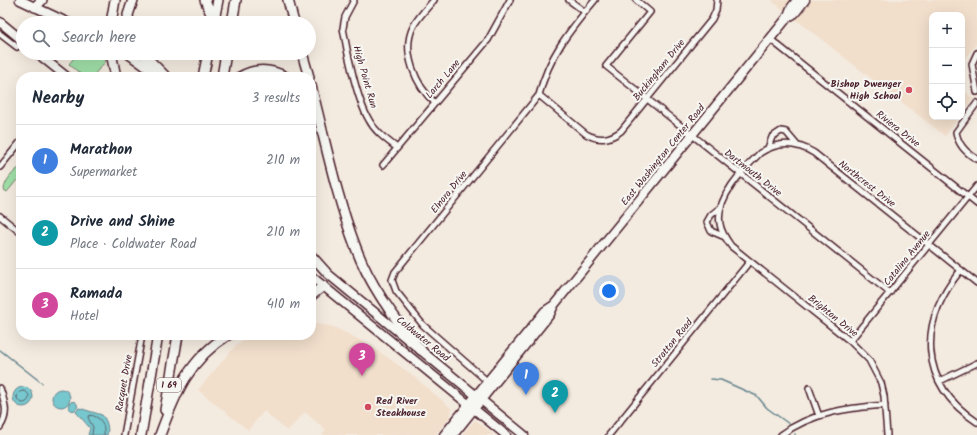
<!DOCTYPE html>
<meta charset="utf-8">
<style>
:root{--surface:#fff;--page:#f2f2f3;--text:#1f2937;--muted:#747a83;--line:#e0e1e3;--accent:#2563eb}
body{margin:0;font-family:Kalam,sans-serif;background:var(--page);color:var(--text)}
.controls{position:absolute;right:12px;top:12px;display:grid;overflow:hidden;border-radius:8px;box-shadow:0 4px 16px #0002}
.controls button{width:36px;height:36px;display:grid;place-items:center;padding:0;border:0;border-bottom:1px solid var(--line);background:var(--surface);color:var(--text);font:20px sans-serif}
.you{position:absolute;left:609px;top:291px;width:14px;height:14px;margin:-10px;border:3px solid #fff;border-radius:50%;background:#1a73e8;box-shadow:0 0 0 6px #1a73e833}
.badge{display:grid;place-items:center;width:26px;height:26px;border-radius:50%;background:var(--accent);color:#fff;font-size:13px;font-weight:700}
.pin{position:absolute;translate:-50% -33px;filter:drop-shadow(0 1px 2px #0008)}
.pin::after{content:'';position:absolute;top:21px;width:14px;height:12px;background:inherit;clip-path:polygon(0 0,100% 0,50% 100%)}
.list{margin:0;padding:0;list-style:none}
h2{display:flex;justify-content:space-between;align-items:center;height:52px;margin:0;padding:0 16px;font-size:17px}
h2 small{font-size:13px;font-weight:400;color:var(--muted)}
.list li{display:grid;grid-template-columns:26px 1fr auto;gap:12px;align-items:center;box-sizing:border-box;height:72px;padding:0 16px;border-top:1px solid var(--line)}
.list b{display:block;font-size:15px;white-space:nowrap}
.list p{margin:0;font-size:13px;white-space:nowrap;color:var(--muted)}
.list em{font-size:13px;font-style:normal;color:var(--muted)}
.icon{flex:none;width:22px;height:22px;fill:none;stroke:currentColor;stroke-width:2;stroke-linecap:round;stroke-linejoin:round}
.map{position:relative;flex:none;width:977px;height:435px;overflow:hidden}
.search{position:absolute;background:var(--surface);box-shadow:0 4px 16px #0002;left:16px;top:16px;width:300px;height:44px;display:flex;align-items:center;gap:10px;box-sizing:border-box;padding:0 14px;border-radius:22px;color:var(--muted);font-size:15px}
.panel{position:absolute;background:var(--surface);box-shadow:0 4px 16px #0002;left:16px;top:72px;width:300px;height:268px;border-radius:16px}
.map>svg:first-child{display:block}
</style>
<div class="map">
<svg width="977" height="435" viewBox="0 0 977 435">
<rect width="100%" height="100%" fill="#f4ebe0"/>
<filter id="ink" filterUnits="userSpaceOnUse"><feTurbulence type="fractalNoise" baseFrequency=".025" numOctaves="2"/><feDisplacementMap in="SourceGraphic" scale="8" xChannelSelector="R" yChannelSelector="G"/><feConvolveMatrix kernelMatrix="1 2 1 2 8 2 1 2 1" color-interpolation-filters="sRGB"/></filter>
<g filter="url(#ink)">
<path fill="#f1decb" d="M771,0H793L785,11Z
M808,0H977V43L962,62V15H932V117H959L945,136L794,18Z
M962,88L973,99L962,113Z
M311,323L334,327L368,344L411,374L452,409L450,417L435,435H322L326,430L305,412L287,431L264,411L248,430L198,390L237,344L250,335H311Z
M475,420L494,435H462Z"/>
<path fill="#a0e0a8" stroke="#75806a" d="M78,53H96L106,61L92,77H84L69,64Z
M21,167V175L7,192L4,190C4,182 14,170 21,167Z"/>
<path fill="#76c7ce" stroke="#64848d" d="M13 397a10 10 0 1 1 20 0a10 10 0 1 1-20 0Z
M52 398a9 9 0 1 1 18 0a9 9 0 1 1-18 0Z
M68.5 406a4.5 4.5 0 1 1 9 0a4.5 4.5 0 1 1-9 0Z
M79,408L102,415C107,420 109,429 107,435H88L90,428L76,412Z"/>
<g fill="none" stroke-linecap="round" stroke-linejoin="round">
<path stroke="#5c626c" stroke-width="1" d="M17 397a6 6 0 1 1 12 0a6 6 0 1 1-12 0Z
M92,435L93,427L88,418L90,415C101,417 105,424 104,435"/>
<path stroke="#64848d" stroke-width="1.5" d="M0,350L42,383
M711,379L721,380L757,396L767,408L789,424
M795,434V435"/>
<defs>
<path id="street" d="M354,0L345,17L343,28C347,52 357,100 369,120C375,132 387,140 397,148
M434,0C427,8 418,17 413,27C401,52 416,86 435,103
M569,0L585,12
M636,0L650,12L606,66L890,293
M0,34L17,47
M770,39L977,204
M977,53L972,64L977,92
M539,95L586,134C599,141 609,140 621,131L712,19L716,10L717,0
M977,103L956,132C958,144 966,153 977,159
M768,148L772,137L781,131L786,132L797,145
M383,165L488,40L510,0
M0,167L21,141
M721,207L711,215L707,222L711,231L725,237
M0,216L21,233
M961,270C918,322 918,383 977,422
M850,341L977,186
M487,381L423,325L396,291L392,280L395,272L539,95C549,56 569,31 595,0
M940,381L977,363
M0,388C5,403 9,414 0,427
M809,388L819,416
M124,435L142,335
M609,435L750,261
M781,435C812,412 848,408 885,405
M887,435L884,396L881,383L869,360L850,341L731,246C726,239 721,232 720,224C715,198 743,170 760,153C778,141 796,142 814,153L977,283"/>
<path id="primary" d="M20,0L69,23
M787,18L795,13L805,0
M0,22L23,41
M37,53L67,77
M127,53L160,77
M311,255L328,274L524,435
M311,276L506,435
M444,435L545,311L554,305
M453,435L550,314L554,305L770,39L787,18L791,8L797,0"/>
<path id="highway" d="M205,0L211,14V23
M288,0L294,23
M35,7L42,0
M214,20L218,0
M111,23L115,0
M129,23L128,15L133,0
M232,23L236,0
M111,53L116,77
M142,53L166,77
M302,53L309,77
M203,77L208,53
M222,77L226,53
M240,77C255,68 271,69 286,77
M311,86C325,140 336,196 356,248C370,286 395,320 421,350
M311,296L323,286
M165,410L178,335
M141,435L158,335
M160,435C175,394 189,359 228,335"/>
</defs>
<use href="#street" stroke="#4a1f2b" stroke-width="8"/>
<use href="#primary" stroke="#4a1f2b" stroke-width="11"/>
<use href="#highway" stroke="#4a1f2b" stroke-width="12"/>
<use href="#street" stroke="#f6f6f2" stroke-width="5"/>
<use href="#primary" stroke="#f6f6f2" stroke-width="8"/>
<use href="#highway" stroke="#f6f6f2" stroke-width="9"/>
</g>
</g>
<g fill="#d1495b" stroke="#f6f6f2" stroke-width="1.5">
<circle cx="909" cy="90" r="4"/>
<circle cx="368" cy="407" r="4"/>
</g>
<g text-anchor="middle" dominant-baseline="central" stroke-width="4" stroke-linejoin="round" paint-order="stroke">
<rect fill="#f6f6f2" stroke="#7e6067" stroke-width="1" x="157" y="378" width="24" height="14" rx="3"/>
<g font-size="9" font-weight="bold" fill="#4a1f2b">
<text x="169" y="385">I 69</text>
</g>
<g font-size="10" fill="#4a1f2b" stroke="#f6f6f2">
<text transform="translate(659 70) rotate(-51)">Buckingham Drive</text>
<text transform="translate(365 77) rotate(74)">High Point Run</text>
<text transform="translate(443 79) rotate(-50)">Larch Lane</text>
<text transform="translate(898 129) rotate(38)">Riviera Drive</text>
<text transform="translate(663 155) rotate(-51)">East Washington Center Road</text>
<text transform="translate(753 173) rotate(38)">Dartmouth Drive</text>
<text transform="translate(867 184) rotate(38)">Northcrest Drive</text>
<text transform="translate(449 192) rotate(-51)">Elnora Drive</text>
<text transform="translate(907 258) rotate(-51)">Catalina Avenue</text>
<text transform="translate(833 316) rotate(39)">Brighton Drive</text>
<text transform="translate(423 339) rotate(39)">Coldwater Road</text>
<text transform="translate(672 343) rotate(-51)">Stratton Road</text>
<text transform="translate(124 383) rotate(-80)">Racquet Drive</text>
</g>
<g font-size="10" font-weight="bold" fill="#4a1f2b" stroke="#f6f6f2" text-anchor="end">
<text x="901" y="84">Bishop Dwenger<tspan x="901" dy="12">High School</tspan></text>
<text x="376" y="401" text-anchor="start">Red River<tspan x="376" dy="12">Steakhouse</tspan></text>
</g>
</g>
</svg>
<div class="controls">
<button>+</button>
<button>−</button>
<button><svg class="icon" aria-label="locate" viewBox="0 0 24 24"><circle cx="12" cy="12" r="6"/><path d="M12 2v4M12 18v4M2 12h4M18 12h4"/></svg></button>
</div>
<div class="you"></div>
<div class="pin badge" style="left:526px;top:395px;background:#3f7fe0">1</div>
<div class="pin badge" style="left:555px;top:413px;background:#0f9aa8">2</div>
<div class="pin badge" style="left:362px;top:376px;background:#d1479c">3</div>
<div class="search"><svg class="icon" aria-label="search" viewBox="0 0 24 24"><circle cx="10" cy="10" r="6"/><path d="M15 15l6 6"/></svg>Search here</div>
<section class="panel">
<h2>Nearby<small>3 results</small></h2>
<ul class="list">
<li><span class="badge" style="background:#3f7fe0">1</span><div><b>Marathon</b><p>Supermarket</p></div><em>210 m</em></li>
<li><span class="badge" style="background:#0f9aa8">2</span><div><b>Drive and Shine</b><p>Place · Coldwater Road</p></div><em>210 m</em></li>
<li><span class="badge" style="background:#d1479c">3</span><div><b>Ramada</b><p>Hotel</p></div><em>410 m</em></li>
</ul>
</section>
</div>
